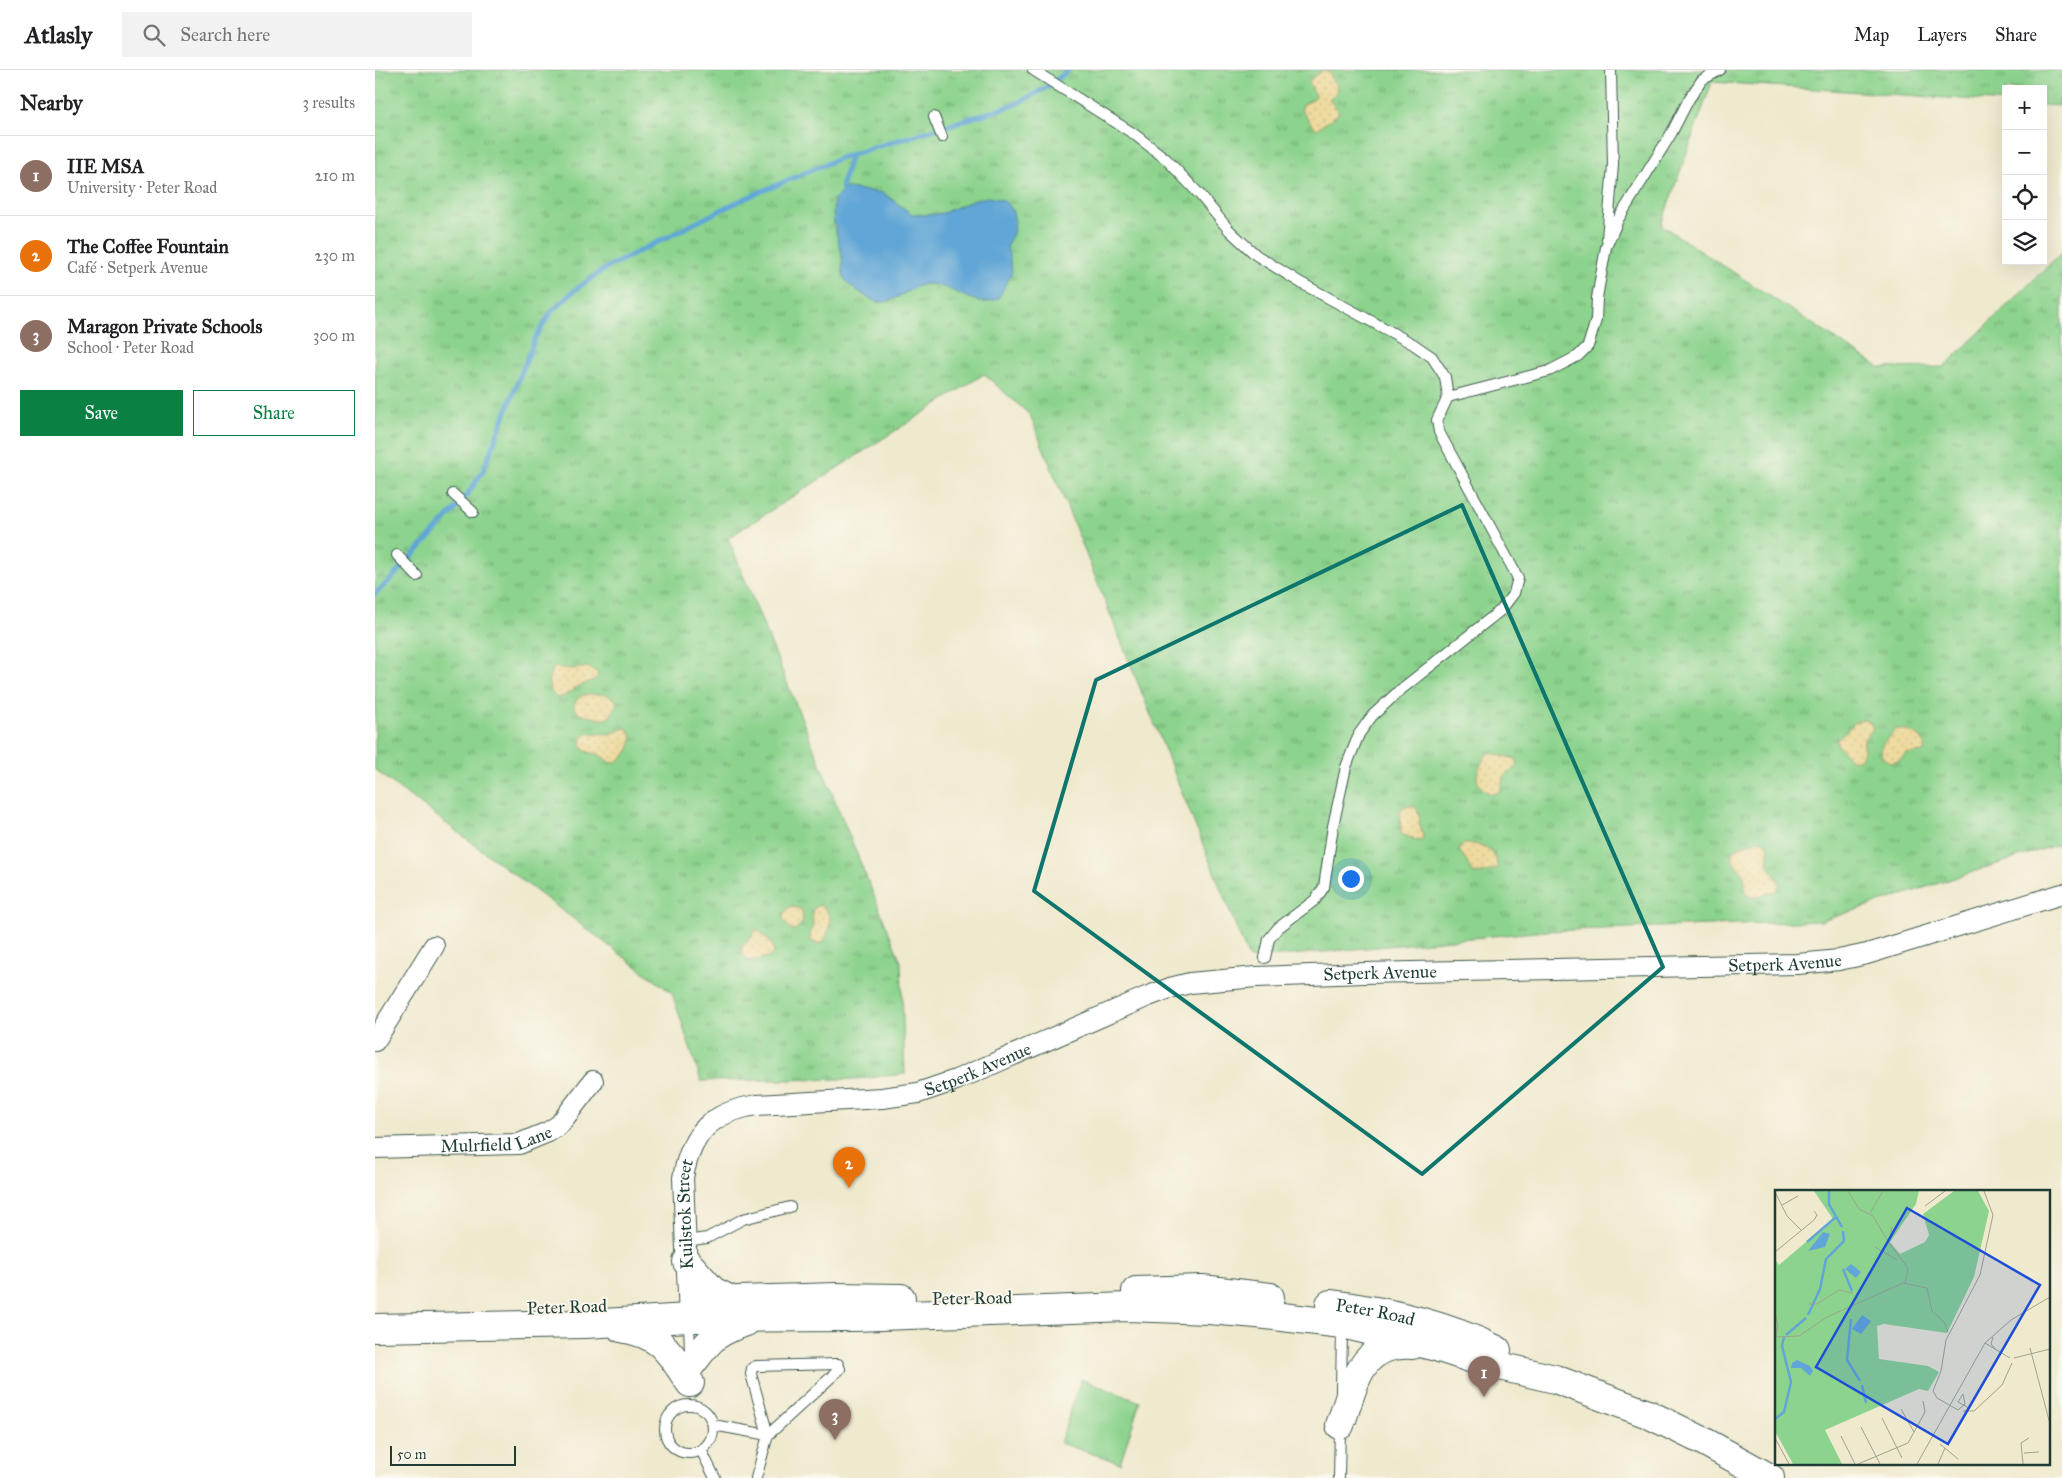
<!DOCTYPE html>
<meta charset="utf-8">
<style>
:root{--surface:#fff;--page:#f2f2f2;--text:#202124;--muted:#757577;--line:#e0e0e0;--accent:#0b8043}
body{margin:0;font-family:"IM FELL Great Primer",serif;background:var(--page);color:var(--text)}
.controls{position:absolute;right:15px;top:15px;display:grid;overflow:hidden;border-radius:0px;box-shadow:0 5px 20px #0002}
.controls button{width:45px;height:45px;display:grid;place-items:center;padding:0;border:0;border-bottom:1px solid var(--line);background:var(--surface);color:var(--text);font:25px sans-serif}
.scale{position:absolute;left:15px;bottom:12px;width:126px;box-sizing:border-box;padding-left:5px;border:2px solid #1f3d34;border-top:0;font-size:14px;line-height:18px;white-space:nowrap;color:#1f3d34;-webkit-text-stroke:4px #fbf7ec;paint-order:stroke}
.you{position:absolute;left:975px;top:808px;width:18px;height:18px;margin:-12px;border:4px solid #fff;border-radius:50%;background:#1a73e8;box-shadow:0 0 0 8px #1a73e833}
.badge{display:grid;place-items:center;width:32px;height:32px;border-radius:50%;background:var(--accent);color:#fff;font-size:16px;font-weight:700}
.pin{position:absolute;translate:-50% -41px;filter:drop-shadow(0 1px 2px #0008)}
.pin::after{content:'';position:absolute;top:26px;width:18px;height:15px;background:inherit;clip-path:polygon(0 0,100% 0,50% 100%)}
.list{margin:0;padding:0;list-style:none}
h2{display:flex;justify-content:space-between;align-items:center;height:65px;margin:0;padding:0 20px;font-size:21px}
h2 small{font-size:16px;font-weight:400;color:var(--muted)}
.list li{display:grid;grid-template-columns:32px 1fr auto;gap:15px;align-items:center;box-sizing:border-box;height:80px;padding:0 20px;border-top:1px solid var(--line)}
.list b{display:block;font-size:19px;white-space:nowrap}
.list p{margin:0;font-size:16px;white-space:nowrap;color:var(--muted)}
.list em{font-size:16px;font-style:normal;color:var(--muted)}
.actions{display:flex;gap:10px;padding:15px 20px}
.actions a{flex:1;padding:11px 0;border:1px solid var(--accent);border-radius:0px;text-align:center;font-size:18px;color:var(--accent)}
.actions .main{background:var(--accent);color:#fff}
.icon{flex:none;width:28px;height:28px;fill:none;stroke:currentColor;stroke-width:2;stroke-linecap:round;stroke-linejoin:round}
.map{position:relative;flex:none;width:1687px;height:1408px;overflow:hidden}
header{display:flex;align-items:center;gap:30px;box-sizing:border-box;height:70px;padding:0 25px;background:var(--surface);border-bottom:1px solid var(--line)}
header strong{font-size:24px}
nav{display:flex;gap:28px;margin-inline-start:auto;font-size:18px}
.search{width:350px;height:45px;background:var(--page);display:flex;align-items:center;gap:12px;box-sizing:border-box;padding:0 18px;border-radius:0px;color:var(--muted);font-size:19px}
main{display:flex}
aside{flex:1;background:var(--surface)}
.map>svg:first-child{display:block}
</style>
<header>
<strong>Atlasly</strong>
<div class="search"><svg class="icon" aria-label="search" viewBox="0 0 24 24"><circle cx="10" cy="10" r="6"/><path d="M15 15l6 6"/></svg>Search here</div>
<nav><a>Map</a><a>Layers</a><a>Share</a></nav>
</header>
<main>
<aside>
<h2>Nearby<small>3 results</small></h2>
<ul class="list">
<li><span class="badge" style="background:#8d6e63">1</span><div><b>IIE MSA</b><p>University · Peter Road</p></div><em>210 m</em></li>
<li><span class="badge" style="background:#e8710a">2</span><div><b>The Coffee Fountain</b><p>Café · Setperk Avenue</p></div><em>230 m</em></li>
<li><span class="badge" style="background:#8d6e63">3</span><div><b>Maragon Private Schools</b><p>School · Peter Road</p></div><em>300 m</em></li>
</ul>
<div class="actions"><a class="main">Save</a><a>Share</a></div>
</aside>
<div class="map">
<svg width="1687" height="1408" viewBox="0 0 1687 1408">
<defs>
<pattern id="grass-tufts" width="24" height="20" patternUnits="userSpaceOnUse" patternTransform="scale(1.25)"><rect width="24" height="20" fill="#8cd38d"/><path d="M3 7l-1-3M5 7V3M7 7l1-3M15 17l-1-3M17 17v-4M19 17l1-3" fill="none" stroke="#72ac74"/></pattern>
<pattern id="sand-dots" width="8" height="8" patternUnits="userSpaceOnUse" patternTransform="scale(1.25)"><rect width="8" height="8" fill="#eeda9e"/><path d="M2 2h.1M6 6h.1" fill="none" stroke="#ccbc89" stroke-width="1.8" stroke-linecap="round"/></pattern>
</defs>
<rect width="100%" height="100%" fill="#fbf7ec"/>
<filter id="ink" filterUnits="userSpaceOnUse"><feTurbulence type="fractalNoise" baseFrequency=".02" numOctaves="2"/><feDisplacementMap in="SourceGraphic" scale="10" xChannelSelector="R" yChannelSelector="G"/><feConvolveMatrix kernelMatrix="1 2 1 2 8 2 1 2 1" color-interpolation-filters="sRGB"/></filter>
<filter id="wash" filterUnits="userSpaceOnUse"><feTurbulence type="fractalNoise" baseFrequency=".0096" numOctaves="4" result="noise"/><feDisplacementMap in="SourceGraphic" scale="20" xChannelSelector="R" yChannelSelector="G"/><feGaussianBlur stdDeviation="1.12" result="paint"/><feColorMatrix in="noise" values="0 0 0 0 0 0 0 0 0 0 0 0 0 0 0 0 0 1.4 0 .05"/><feComposite in="paint" operator="in"/></filter>
<g filter="url(#wash)">
<rect width="100%" height="100%" fill="#efe9cd"/>
<path fill="url(#grass-tufts)" stroke="#568860" d="M0,0H1687V36L1668,35V19H1631V32L1337,12L1286,155L1505,298L1569,297L1687,182V773L1447,851L1171,861L874,889L655,345L609,304L353,468L526,892L530,1004L481,1009L326,1011L297,923L0,700Z"/>
<path fill="url(#sand-dots)" stroke="#868c69" d="M948,0L955,2L957,10L962,15L961,23L954,29L964,42L962,45L942,59C938,57 928,43 926,39L928,34L938,30L940,26L934,11Z
M180,597L198,599L212,597L222,602L223,605L221,609L202,617L191,625L182,628C172,620 171,606 180,597Z
M229,624L240,629L242,633L236,645L230,650L204,644L199,638V633L207,625Z
M1488,649L1495,652L1498,659L1489,670V681L1486,689L1477,691L1462,674V669L1482,651Z
M251,658C265,668 250,692 236,693L225,685L210,681L206,675L207,667L213,663L234,664Z
M1523,659C1536,661 1548,665 1551,678L1548,682L1532,684L1523,691L1516,693L1507,687C1503,669 1514,673 1519,660Z
M1116,683L1141,689L1142,693L1140,699L1130,705L1124,722L1117,724C1094,715 1102,700 1112,684Z
M1033,736H1039C1046,743 1044,747 1045,756C1046,760 1048,764 1048,769L1044,771L1026,764L1025,741L1028,737Z
M1383,770L1391,772L1394,777L1392,793L1405,814L1400,822L1378,827L1372,825C1369,818 1371,808 1367,802C1365,799 1361,796 1359,793C1349,777 1373,775 1383,770Z
M1091,774C1107,773 1124,779 1122,799L1103,804L1097,803L1090,788L1084,780L1086,775Z
M446,835C459,845 456,859 449,871L443,874L436,871L435,865L438,854L437,841L442,836Z
M416,836L427,840L428,852L420,860L415,859L408,849V844Z
M380,860H383C390,868 398,872 399,882L395,887L374,891L370,888L366,879L368,875L376,868Z"/>
<path fill="#8cd38d" stroke="#568860" d="M706,1309L765,1332L745,1393L685,1373Z"/>
<path fill="#61a6d6" stroke="#407285" d="M472,118L508,123L537,144L551,145L568,143L601,129L613,127L628,130L637,139L640,152L638,164L632,175L637,202L623,229C619,230 613,233 608,232C589,229 573,215 554,214C536,214 521,234 503,232C498,232 474,216 471,211C465,203 469,191 466,181C461,161 456,151 459,129Z"/>
<g fill="none" stroke-linecap="round" stroke-linejoin="round">
<path stroke="#61a6d6" stroke-width="5" d="M468,122L467,114L476,85
M0,524L17,508L88,431L108,401L160,268L177,241L201,219L231,198L364,131L465,88L639,35L669,19L694,0"/>
</g>
</g>
<g filter="url(#ink)">
<g fill="none" stroke-linecap="round" stroke-linejoin="round">
<defs>
<path id="lane" d="M658,0L759,64L791,89L825,125L854,160L881,185L926,213L1038,274L1057,287L1070,307L1073,327L1062,350L1064,362L1143,508L1139,523L1126,540L1024,621L997,646L984,664L971,697L958,756L949,817L940,830L903,858L894,869L890,888
M559,47L567,67
M1232,169L1238,95L1236,0
M1073,327L1174,301L1203,286L1213,276L1221,250L1222,228L1231,177L1244,148L1296,64L1314,29L1327,10L1345,0
M78,424L98,442
M22,485L42,506
M311,1171L332,1168L368,1149L415,1137
M314,1248L315,1286
M966,1322L967,1257
M290 1359a24 24 0 1 1 48 0a24 24 0 1 1-48 0Z
M338,1355L393,1365
M326,1380L340,1408
M381,1408L393,1365L376,1304L377,1298L381,1296L463,1294L465,1299L393,1365
M964,1408L965,1357"/>
<g id="street">
<path d="M0,971L59,876"/>
<path id="s1" d="M0,1078L144,1074L173,1062L184,1055L218,1011"/>
<path id="s2" d="M314,1248L308,1108C316,1062 337,1042 382,1035L507,1028L543,1023L581,1010L771,927L795,918L815,913L881,907L989,903L1423,894L1464,890L1492,884L1687,824"/>
</g>
<g id="secondary">
<path d="M312,1192L338,1221L356,1230"/>
<path d="M761,1221L827,1219L895,1227"/>
<path d="M334,1231L461,1227L526,1228"/>
<path id="s3" d="M955,1234C1012,1241 1071,1255 1122,1280"/>
<path d="M0,1258L210,1254L314,1248L479,1247L752,1237L834,1240L882,1244L967,1254L1061,1277L1107,1292L1180,1309L1273,1344L1328,1371L1395,1408"/>
<path d="M246,1258C287,1265 293,1280 315,1313"/>
<path d="M315,1296C336,1269 338,1263 371,1252"/>
<path d="M965,1355C980,1315 983,1272 1037,1275"/>
</g>
</defs>
<use href="#lane" stroke="#3e574b" stroke-width="12"/>
<use href="#street" stroke="#3e574b" stroke-width="22"/>
<use href="#secondary" stroke="#3e574b" stroke-width="30"/>
<use href="#lane" stroke="#fff" stroke-width="10"/>
<use href="#street" stroke="#fff" stroke-width="20"/>
<use href="#secondary" stroke="#fff" stroke-width="28"/>
</g>
</g>
<path fill="none" stroke="#0f766e" stroke-width="4" stroke-linejoin="round" d="M1087,435L1288,897L1047,1104L659,821L721,610Z"/>
<g text-anchor="middle" dominant-baseline="central" stroke-width="4" stroke-linejoin="round" paint-order="stroke">
<g font-size="18" fill="#1f3d34" stroke="#fbf7ec">
<text stroke="none"><textPath href="#s2" startOffset="1304">Setperk Avenue</textPath></text>
<text stroke="none"><textPath href="#s2" startOffset="899">Setperk Avenue</textPath></text>
<text stroke="none"><textPath href="#s2" startOffset="479">Setperk Avenue</textPath></text>
<text stroke="none"><textPath href="#s1" startOffset="122">Mulrfield Lane</textPath></text>
<text stroke="none"><textPath href="#s2" startOffset="104">Kuilstok Street</textPath></text>
<text transform="translate(597 1228) rotate(-1)">Peter Road</text>
<text transform="translate(192 1237) rotate(-2)">Peter Road</text>
<text stroke="none"><textPath href="#s3" startOffset="46">Peter Road</textPath></text>
</g>
</g>
<g transform="translate(1400 1120)">
<rect width="275" height="275" fill="#efe9cd"/>
<path d="M39,1H144L141,14L115,52L125,64L150,52L154,45L148,24L179,1H203L214,21L199,87L172,143L109,134L102,136L104,169L153,176L164,182L153,201L144,199L50,240L67,274H18L0,241V69L4,75L58,29Z" fill="#8cd38d"/>
<path d="M48,42L55,44L50,57L33,61ZM76,74L86,82L81,88L70,79ZM87,125L96,131L86,144L77,139ZM22,170L35,176L38,181L35,186L26,178H16L17,173Z" fill="#61a6d6"/>
<path fill="none" stroke="#61a6d6" stroke-width="2.5" d="M54,1V14L67,37M32,52L61,27M68,79L77,101M33,125L45,99L51,69L69,51L68,41M76,129L72,170L85,191M11,145L31,128M87,195L91,213M0,229L9,222L16,192L7,156L9,147"/>
<path fill="none" stroke="#9ca490" stroke-width="1" d="M73,1L84,19L98,26L114,53M0,2L12,26L26,40M7,15L23,6M150,16L170,1M95,23L108,1M117,37L114,53L133,78L130,94M100,57L122,70M0,62L39,30L42,25L39,21M34,114H42L64,100L78,103M0,124L3,135L0,150M0,147L24,146L52,127L128,93L152,98L157,121L169,132L173,142M218,147L216,154L221,160M210,153L235,168M255,158L275,234M239,168L275,159M190,214L183,220L162,208L158,201L166,181L171,150L205,85L218,25L209,1M190,214L188,204L183,212L194,218M126,219L139,242M188,221H199L227,195L237,173M107,228L127,268M86,237L105,274M66,246L80,274M0,248L14,274M165,254L183,269M249,263L264,262M83,274L133,253L150,222L148,211M142,274L210,153L236,130L275,107M163,274L170,258M248,274L246,253L254,248"/>
<path fill="#1d4ed8" fill-opacity="0.15" stroke="#1d4ed8" stroke-width="2.5" d="M132,18L265,95L173,254L41,177Z"/>
<rect width="275" height="275" fill="none" stroke="#1f3d34" stroke-width="2.5"/>
</g>
</svg>
<div class="controls">
<button>+</button>
<button>−</button>
<button><svg class="icon" aria-label="locate" viewBox="0 0 24 24"><circle cx="12" cy="12" r="6"/><path d="M12 2v4M12 18v4M2 12h4M18 12h4"/></svg></button>
<button><svg class="icon" aria-label="layers" viewBox="0 0 24 24"><path d="M12 4l9 5-9 5-9-5zM3 14l9 5 9-5"/></svg></button>
</div>
<div class="scale">50 m</div>
<div class="you"></div>
<div class="pin badge" style="left:1109px;top:1327px;background:#8d6e63">1</div>
<div class="pin badge" style="left:474px;top:1118px;background:#e8710a">2</div>
<div class="pin badge" style="left:460px;top:1370px;background:#8d6e63">3</div>
</div>
</main>
